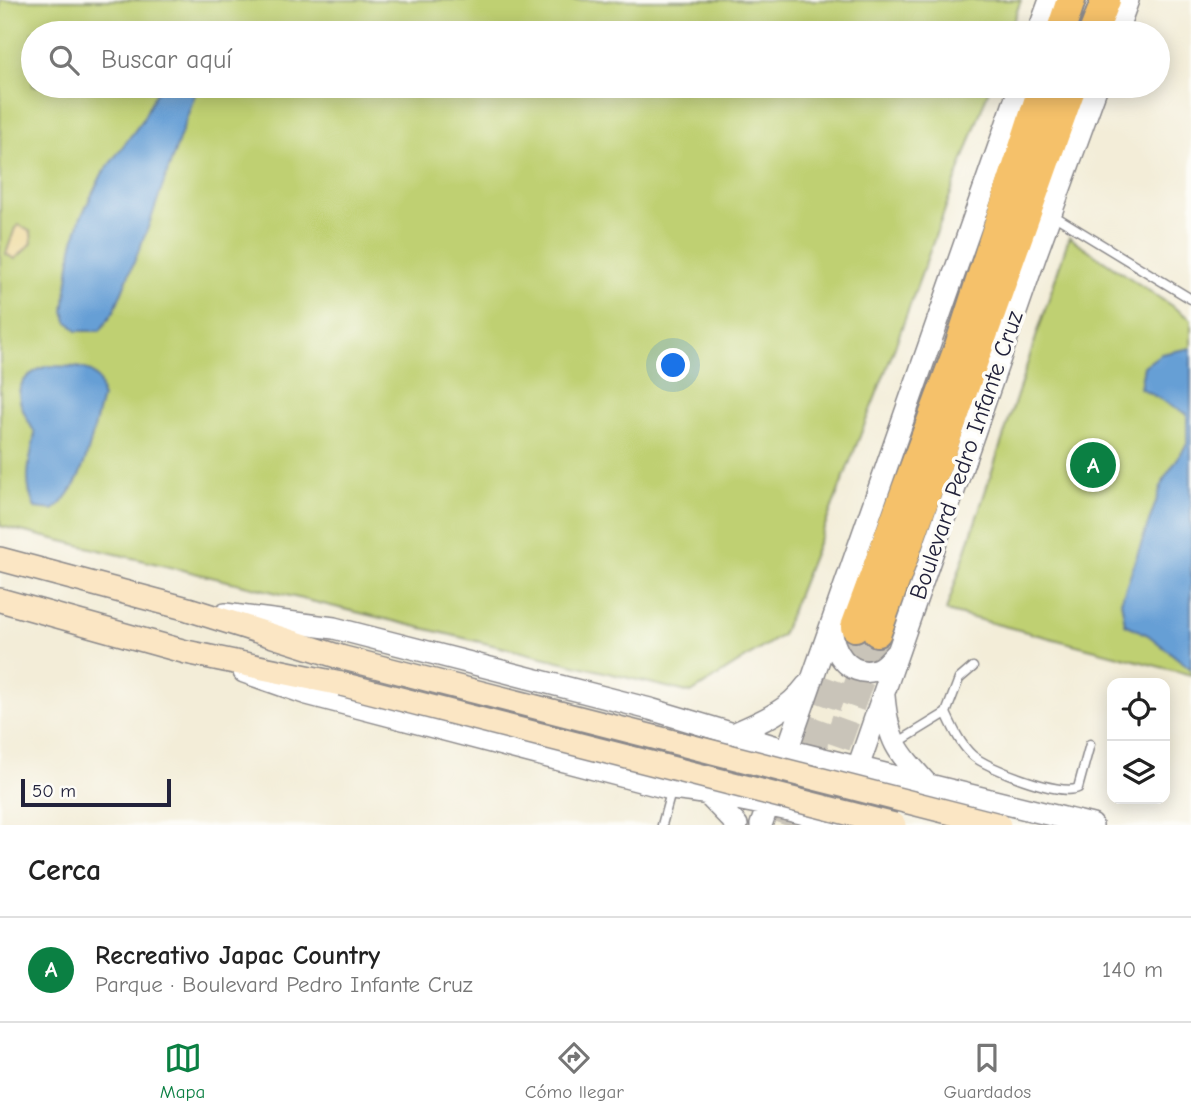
<!DOCTYPE html>
<html lang="es">
<meta charset="utf-8">
<style>
:root{--surface:#fff;--page:#f6f6f6;--text:#222;--muted:#767676;--line:#e0e0e0;--accent:#0b8043}
body{margin:0;font-family:"Comic Neue",sans-serif;background:var(--page);color:var(--text)}
.controls{position:absolute;right:21px;bottom:21px;display:grid;overflow:hidden;border-radius:14px;box-shadow:0 4px 18px #0003}
.controls button{width:63px;height:63px;display:grid;place-items:center;padding:0;border:0;border-bottom:2px solid var(--line);background:var(--surface);color:var(--text);font:35px sans-serif}
.scale{position:absolute;left:21px;bottom:18px;width:150px;box-sizing:border-box;padding-left:7px;border:4px solid #22223b;border-top:0;font-size:19px;line-height:24px;white-space:nowrap;color:#22223b;-webkit-text-stroke:5px #fdfcf7;paint-order:stroke}
.you{position:absolute;left:674px;top:366px;width:24px;height:24px;margin:-18px;border:5px solid #fff;border-radius:50%;background:#1a73e8;box-shadow:0 0 0 10px #1a73e833}
.badge{display:grid;place-items:center;width:46px;height:46px;border-radius:50%;background:var(--accent);color:#fff;font-size:23px;font-weight:700}
.pin{position:absolute;translate:-50% -50%;border:4px solid #fff;box-shadow:0 2px 7px #0006}
.list{margin:0;padding:0;list-style:none}
h2{display:flex;justify-content:space-between;align-items:center;height:91px;margin:0;padding:0 28px;font-size:30px}
h2 small{font-size:23px;font-weight:400;color:var(--muted)}
.list li{display:grid;grid-template-columns:46px 1fr auto;gap:21px;align-items:center;box-sizing:border-box;height:105px;padding:0 28px;border-top:2px solid var(--line)}
.list b{display:block;font-size:26px;white-space:nowrap}
.list p{margin:0;font-size:23px;white-space:nowrap;color:var(--muted)}
.list em{font-size:23px;font-style:normal;color:var(--muted)}
.icon{flex:none;width:38px;height:38px;fill:none;stroke:currentColor;stroke-width:2;stroke-linecap:round;stroke-linejoin:round}
.map{position:relative;flex:none;width:1191px;height:825px;overflow:hidden}
.search{position:absolute;background:var(--surface);box-shadow:0 4px 18px #0003;left:21px;right:21px;top:21px;height:77px;display:flex;align-items:center;gap:18px;box-sizing:border-box;padding:0 24px;border-radius:38px;color:var(--muted);font-size:26px}
.sheet{height:196px;background:var(--surface)}
nav{display:flex;justify-content:space-around;align-items:center;box-sizing:border-box;height:98px;border-top:2px solid var(--line);background:var(--surface);font-size:19px;color:var(--muted)}
nav a{display:grid;justify-items:center;gap:4px}
nav .on{color:var(--accent)}
.map>svg:first-child{display:block}
</style>
<div class="map">
<svg width="1191" height="825" viewBox="0 0 1191 825">
<rect width="100%" height="100%" fill="#fdfcf7"/>
<filter id="ink" filterUnits="userSpaceOnUse"><feTurbulence type="fractalNoise" baseFrequency=".0143" numOctaves="2"/><feDisplacementMap in="SourceGraphic" scale="14" xChannelSelector="R" yChannelSelector="G"/><feConvolveMatrix kernelMatrix="1 2 1 2 8 2 1 2 1" color-interpolation-filters="sRGB"/></filter>
<filter id="wash" filterUnits="userSpaceOnUse"><feTurbulence type="fractalNoise" baseFrequency=".00686" numOctaves="4" result="noise"/><feDisplacementMap in="SourceGraphic" scale="28" xChannelSelector="R" yChannelSelector="G"/><feGaussianBlur stdDeviation="1.57" result="paint"/><feColorMatrix in="noise" values="0 0 0 0 0 0 0 0 0 0 0 0 0 0 0 0 0 1.4 0 .05"/><feComposite in="paint" operator="in"/></filter>
<g filter="url(#wash)">
<rect width="100%" height="100%" fill="#f3edd8"/>
<path fill="#bfd072" stroke="#707956" stroke-width="2" d="M0,0H1021L1009,33H33V86H990L893,352L782,635L691,693L0,526Z
M1069,237L1191,319V675L946,611Z"/>
<path fill="#eeda9e" stroke="#887e6c" stroke-width="2" d="M19,225L31,232L32,243L15,259L6,254L15,228Z"/>
<path fill="#669fd5" stroke="#446088" stroke-width="2" d="M159,86H198L146,233L114,311L100,331H77L67,321L64,311L72,248L80,219L102,174L142,121Z
M1191,348V669L1148,635L1125,624L1121,601L1164,479L1187,444V414L1140,388L1144,366L1161,354Z
M47,366C74,367 101,362 102,397C92,433 85,488 53,510L35,508C22,480 30,462 35,433C18,404 6,381 47,366Z"/>
</g>
<g filter="url(#ink)">
<g fill="none" stroke-linecap="round" stroke-linejoin="round">
<path stroke="#c9c4b9" stroke-width="28" stroke-dasharray="28 14" stroke-linecap="butt" d="M784,825L855,627
M808,825L877,632"/>
<defs>
<path id="service" d="M1053,215L1191,299
M946,713C953,728 960,744 972,755C986,768 1061,797 1078,788L1090,744
M897,743L946,713L959,679L973,667
M662,825L671,792"/>
<path id="tertiary" d="M1038,33L1050,0
M1116,33L1128,0
M225,614L334,628L650,709L787,750L1092,825
M832,626C830,649 849,678 875,670C884,668 890,659 896,653
M244,672L307,694L671,789C731,795 789,810 846,824
M884,696C888,742 898,752 928,785
M733,734C761,722 788,711 807,685
M706,793L737,825
M761,825L1020,86
M838,825L1035,257L1097,86"/>
<path id="secondary" d="M0,559L188,609L340,657
M0,600L186,652L341,684"/>
<path id="trunk" d="M1060,33L1071,0
M1093,33L1106,0
M855,627L959,346L1043,86
M877,632L1072,86"/>
</defs>
<use href="#service" stroke="#8a888a" stroke-width="11"/>
<use href="#tertiary" stroke="#8a888a" stroke-width="24"/>
<use href="#secondary" stroke="#8a888a" stroke-width="26"/>
<use href="#trunk" stroke="#8a888a" stroke-width="32"/>
<use href="#service" stroke="#fff" stroke-width="8"/>
<use href="#tertiary" stroke="#fff" stroke-width="21"/>
<use href="#secondary" stroke="#fbe6c4" stroke-width="23"/>
<use href="#trunk" stroke="#f5c16b" stroke-width="28"/>
<defs>
<path id="secondary-bridge" d="M340,657L999,825
M341,684L894,825"/>
</defs>
<use href="#secondary-bridge" stroke="#8a888a" stroke-width="26" stroke-linecap="butt"/>
<use href="#secondary-bridge" stroke="#fbe6c4" stroke-width="23"/>
</g>
</g>
<g text-anchor="middle" dominant-baseline="central" stroke-width="7" stroke-linejoin="round" paint-order="stroke">
<g font-size="24" fill="#22223b" stroke="#fdfcf7">
<text transform="translate(966 455) rotate(-71)">Boulevard Pedro Infante Cruz</text>
</g>
</g>
</svg>
<div class="controls">
<button><svg class="icon" aria-label="locate" viewBox="0 0 24 24"><circle cx="12" cy="12" r="6"/><path d="M12 2v4M12 18v4M2 12h4M18 12h4"/></svg></button>
<button><svg class="icon" aria-label="layers" viewBox="0 0 24 24"><path d="M12 4l9 5-9 5-9-5zM3 14l9 5 9-5"/></svg></button>
</div>
<div class="scale">50 m</div>
<div class="you"></div>
<div class="pin badge" style="left:1093px;top:465px">A</div>
<div class="search"><svg class="icon" aria-label="search" viewBox="0 0 24 24"><circle cx="10" cy="10" r="6"/><path d="M15 15l6 6"/></svg>Buscar aquí</div>
</div>
<section class="sheet">
<h2>Cerca<small></small></h2>
<ul class="list">
<li><span class="badge">A</span><div><b>Recreativo Japac Country</b><p>Parque · Boulevard Pedro Infante Cruz</p></div><em>140 m</em></li>
</ul>
</section>
<nav>
<a class="on"><svg class="icon" aria-label="map" viewBox="0 0 24 24"><path d="M3 6l6-2 6 2 6-2v14l-6 2-6-2-6 2zM9 4v14M15 6v14"/></svg>Mapa</a>
<a><svg class="icon" aria-label="directions" viewBox="0 0 24 24"><path d="M12 3l9 9-9 9-9-9zM9 14v-3h6M13 9l2 2-2 2"/></svg>Cómo llegar</a>
<a><svg class="icon" aria-label="saved" viewBox="0 0 24 24"><path d="M7 4h10v16l-5-4-5 4z"/></svg>Guardados</a>
</nav>
